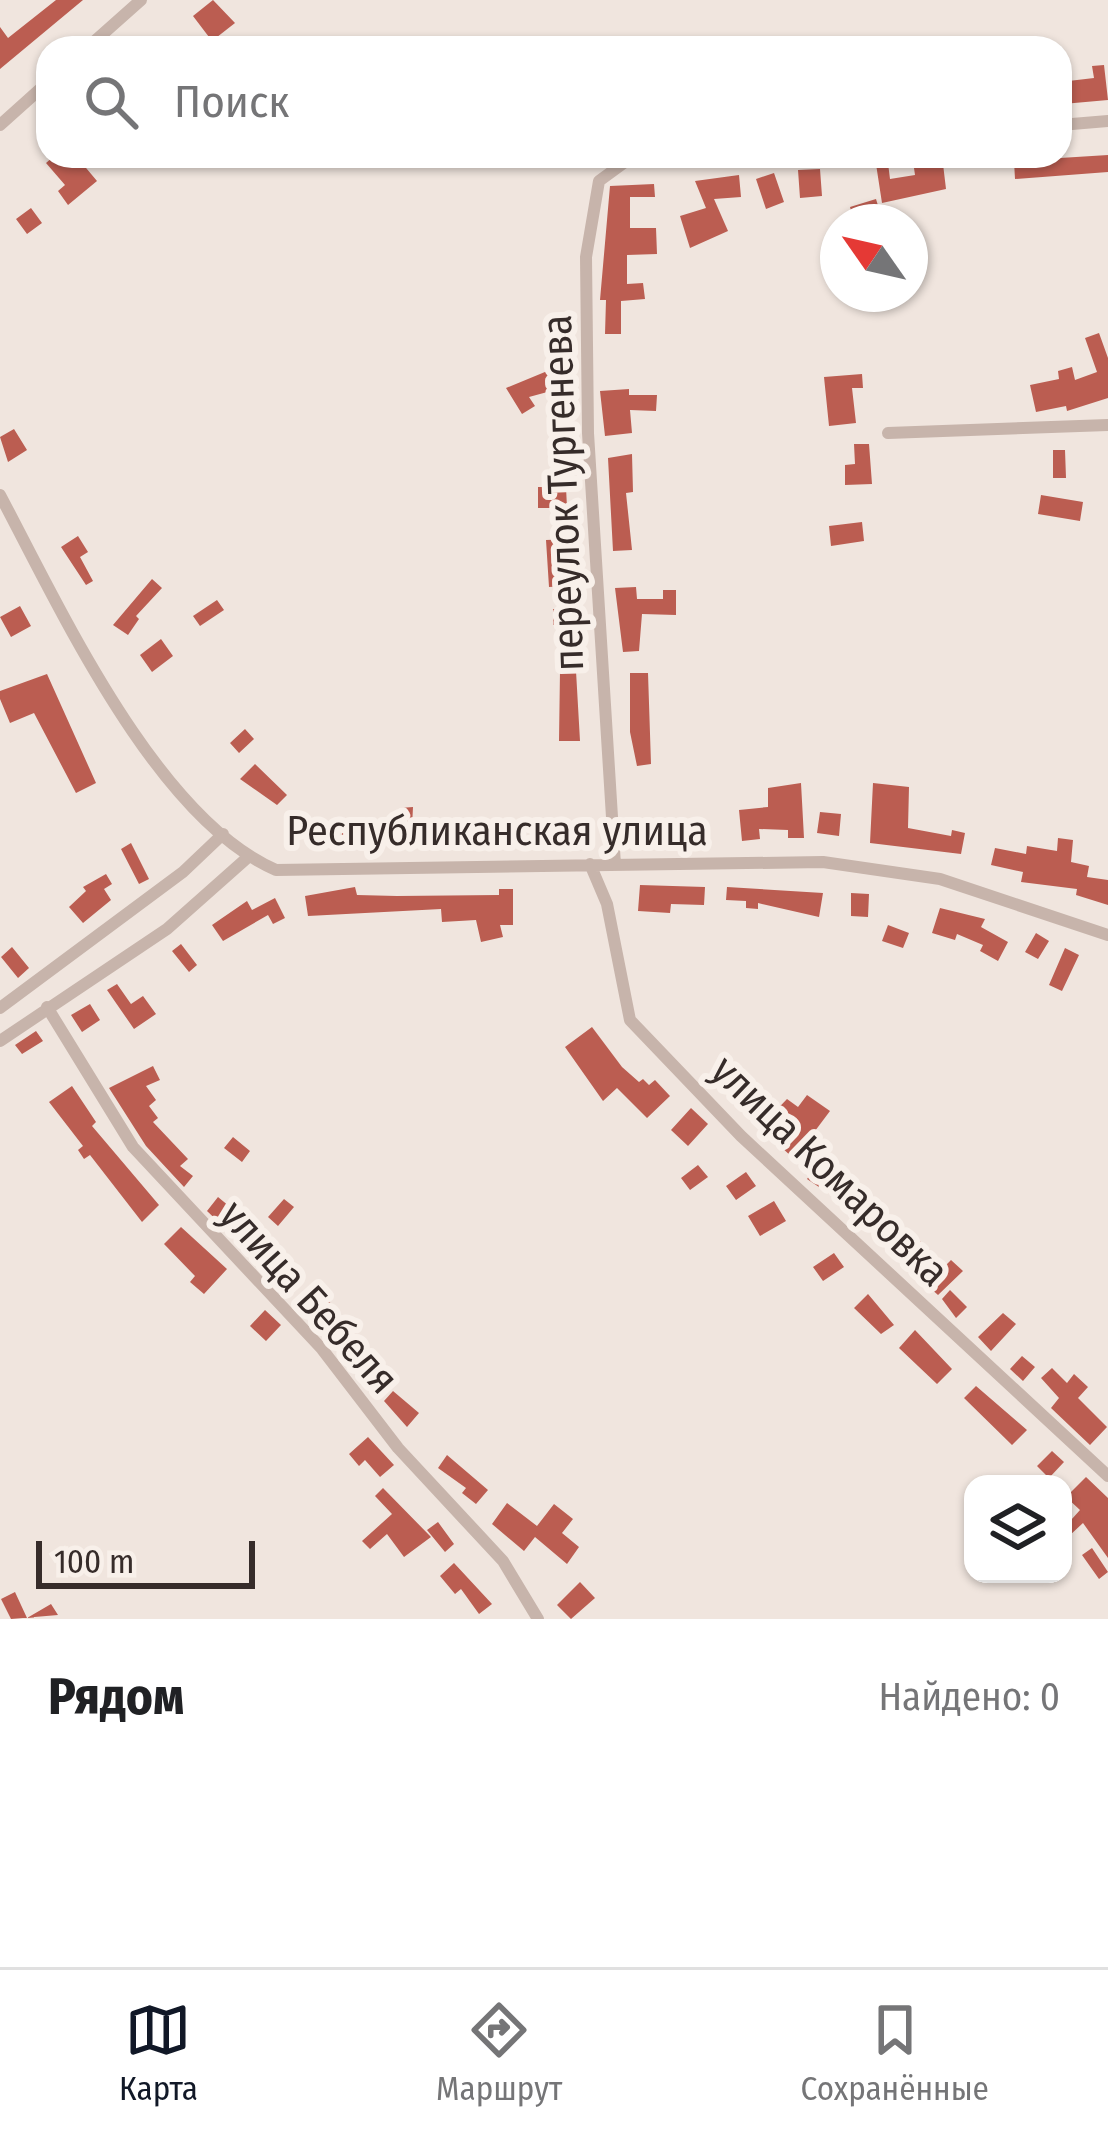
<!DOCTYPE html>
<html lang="ru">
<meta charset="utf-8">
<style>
:root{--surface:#fff;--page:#f2f2f2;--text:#202124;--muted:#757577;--line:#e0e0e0;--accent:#111827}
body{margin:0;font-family:"Fira Sans Condensed",sans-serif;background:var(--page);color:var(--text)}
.controls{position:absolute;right:36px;bottom:36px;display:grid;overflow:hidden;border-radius:24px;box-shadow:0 3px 9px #0004}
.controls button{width:108px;height:108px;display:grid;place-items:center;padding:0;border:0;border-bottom:3px solid var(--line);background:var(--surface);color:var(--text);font:60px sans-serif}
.compass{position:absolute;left:820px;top:204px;width:108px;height:108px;border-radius:50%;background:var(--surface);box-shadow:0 3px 9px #0004;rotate:304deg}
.scale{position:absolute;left:36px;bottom:30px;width:219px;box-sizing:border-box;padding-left:12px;border:6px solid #362c2a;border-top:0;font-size:33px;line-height:42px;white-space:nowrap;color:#362c2a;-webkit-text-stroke:9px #f8f0ea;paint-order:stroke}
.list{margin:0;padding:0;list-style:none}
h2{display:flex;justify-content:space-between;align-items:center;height:156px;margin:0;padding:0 48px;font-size:51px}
h2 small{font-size:39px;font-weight:400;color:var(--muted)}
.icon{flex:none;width:66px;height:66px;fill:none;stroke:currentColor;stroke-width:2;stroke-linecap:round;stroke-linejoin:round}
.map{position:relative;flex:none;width:1108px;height:1619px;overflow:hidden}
.search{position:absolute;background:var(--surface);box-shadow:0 3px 9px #0004;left:36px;right:36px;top:36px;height:132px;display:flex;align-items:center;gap:30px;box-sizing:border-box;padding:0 42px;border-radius:36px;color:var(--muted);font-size:45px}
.sheet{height:348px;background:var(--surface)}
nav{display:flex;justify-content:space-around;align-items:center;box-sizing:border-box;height:168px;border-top:3px solid var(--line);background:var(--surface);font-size:33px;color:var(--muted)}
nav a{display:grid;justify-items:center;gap:6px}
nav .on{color:var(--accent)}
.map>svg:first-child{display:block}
</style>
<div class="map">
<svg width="1108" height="1619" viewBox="0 0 1108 1619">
<rect width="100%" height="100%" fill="#f0e5de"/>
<path fill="#bb5d51" d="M56,0H83L0,69V27L8,38Z
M213,0L235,23L212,41L193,16Z
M1104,65L1108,100L1063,104L1060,82L1094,78L1092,66Z
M1108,155V172L1015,179L1014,161Z
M54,156H76L97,181L68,205L58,191L65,185L46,163Z
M888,163L890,179L915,175L914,168L943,164L946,189L882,203L876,164Z
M820,169L822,196L800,198L798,170Z
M774,173L784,202L766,209L756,179Z
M739,175L741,197L714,199L728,231L690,248L680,216L706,208L695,181Z
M654,184L655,197H630V228H656L657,254L627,255V284L643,283L645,299L621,301V334H605L606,300H600L610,186Z
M876,199L883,222H854L850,207Z
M31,208L42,223L27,234L16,219Z
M1099,333L1108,358V398L1067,411L1066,406L1036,412L1030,385L1059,379L1058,371L1072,367L1075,380L1097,372L1085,338Z
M557,367L562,388L529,397L535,406L522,414L506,388Z
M862,374L863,388H852L856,423L829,426L824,377Z
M629,389V395H657L656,411L630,410L632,433L605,436L600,391Z
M14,429L27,450L8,462L0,437Z
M854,444H869L872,484L845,485V465L855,464Z
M1053,450H1065L1066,478H1053Z
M632,454L633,492L626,493L632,550L613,551L608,458Z
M538,487H566L567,508H538Z
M1041,495L1083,502L1080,521L1038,514Z
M862,522L864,541L831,546L829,526Z
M78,536L88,552L80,557L93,581L86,585L61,547Z
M569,539L568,586L549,587L546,540Z
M152,579L162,588L136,616L139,619L128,635L113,625Z
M636,587L637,599H663V590H676V615L642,614L639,651L623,652L615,588Z
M217,600L224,610L200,626L193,616Z
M20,606L31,626L11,637L0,617Z
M553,609H572V625H553Z
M161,639L173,656L152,672L140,655Z
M560,671H576L580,741H559Z
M630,673H648L651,764L637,766L630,732Z
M47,674L96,783L76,793L34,713L10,723L0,699V691Z
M245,729L254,739L239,753L230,743Z
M255,764L287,795L277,805L240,779Z
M801,783L804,838H788V830L759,829L760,839L742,841L739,810L768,807V788Z
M873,783L909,787L908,828L951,836L952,830L965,833L961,854L870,843Z
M413,807L411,847L390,846L391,825H402L400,808Z
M820,812L841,814L839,836L817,833Z
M343,819L365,821L364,848L341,847Z
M673,821H695V840H673Z
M434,823L489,828V823H505V844L435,847Z
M1058,838L1073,840L1071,862L1089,866L1087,877L1108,880V905L1076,895L1077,889L1021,882L1023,872L991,865L995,848L1026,854L1027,846L1057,851Z
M131,843L149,879L139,884L121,849Z
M106,874L112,884L104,889L111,900L83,923L69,907L86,891L83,887Z
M640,885L705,887L704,905L671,904L670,913L638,911Z
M355,887L357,895L397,896L499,895V889H513V925H500L503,937L481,942L476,920L442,922L441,909L308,916L305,896Z
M727,887L823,893L819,917L758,903V909L746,908V901L726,900Z
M851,893L869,894L868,917L851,916Z
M275,898L285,918L273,924L268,915L223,941L212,925L247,901L252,910Z
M940,908L985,919L981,927L1008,942L998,961L980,951L983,945L957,934L955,940L932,933Z
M888,925L909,933L903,948L882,941Z
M1036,933L1049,941L1038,959L1025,952Z
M181,944L197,965L189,972L172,951Z
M12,947L29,968L18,978L1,957Z
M1065,948L1079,955L1062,991L1049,985Z
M117,984L131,1004L143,996L156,1014L134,1029L107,990Z
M90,1004L100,1020L82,1032L71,1015Z
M592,1027L622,1067L639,1082L643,1079L649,1085L655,1080L670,1096L647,1118L617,1088L603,1101L565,1047Z
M36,1031L43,1041L22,1054L15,1045Z
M153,1066L160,1080L146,1086L156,1100L149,1106L158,1118L153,1122L188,1159L180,1166L193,1176L184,1187L146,1146L109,1088Z
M72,1086L96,1122L92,1126L159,1205L142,1222L90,1155L84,1159L78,1150L83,1146L49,1102Z
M807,1095L830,1111L794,1159L760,1127L787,1099L798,1107Z
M691,1108L708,1124L688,1146L671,1130Z
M233,1137L250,1151L242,1162L224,1148Z
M821,1160L893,1223L886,1232L807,1179Z
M698,1165L708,1177L690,1190L681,1178Z
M746,1172L756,1186L736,1200L726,1186Z
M218,1197L265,1236L250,1252L207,1211Z
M284,1199L294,1207L278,1226L268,1217Z
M774,1201L786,1221L760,1236L748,1216Z
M181,1227L227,1269L204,1294L190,1282L195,1276L164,1244Z
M912,1234L946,1265L951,1260L963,1271L938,1295L893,1255Z
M834,1253L844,1267L823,1281L813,1267Z
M289,1259L298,1268L282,1286L272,1276Z
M950,1290L967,1307L956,1318L942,1299Z
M868,1294L894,1325L881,1334L854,1308Z
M325,1296L332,1305L325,1311L383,1370L368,1384L357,1372L362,1367L306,1311Z
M265,1310L281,1325L266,1341L250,1326Z
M1003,1313L1016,1324L991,1351L978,1337Z
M915,1330L952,1369L937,1384L899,1348Z
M1022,1356L1035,1367L1023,1381L1010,1369Z
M1052,1368L1067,1383L1074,1374L1088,1387L1078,1398L1107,1427L1090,1445L1051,1408L1059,1398L1041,1378Z
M976,1386L1027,1430L1012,1445L964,1398Z
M393,1391L419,1413L407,1427L384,1401Z
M368,1437L394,1465L380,1477L365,1460L359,1466L349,1454Z
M1052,1451L1064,1462L1049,1478L1037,1466Z
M447,1455L488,1490L476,1504L462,1493L466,1488L438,1468Z
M1086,1477L1108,1498V1558L1083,1523L1069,1536L1063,1529L1080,1510L1066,1497Z
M383,1488L431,1537L404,1557L387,1534L370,1549L362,1541L392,1514L375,1496Z
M507,1503L537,1526L554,1504L573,1519L562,1533L579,1547L567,1564L535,1537L524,1551L492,1524Z
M438,1522L454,1544L445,1552L427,1530Z
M1092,1548L1108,1572L1099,1579L1082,1555Z
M454,1563L492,1604L479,1614L461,1589L455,1594L440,1576Z
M580,1582L595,1598L571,1619L557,1605Z
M15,1592L27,1618L51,1604L58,1615L11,1619L1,1599Z"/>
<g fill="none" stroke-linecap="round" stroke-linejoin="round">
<path stroke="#c7b4ab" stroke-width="12" d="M87,48L141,0
M0,125L48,82
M1060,125L1108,121
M888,433L1108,425
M0,495C60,608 156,818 276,870L823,862L940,879L1108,935
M590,864L607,904L630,1020L741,1136L1108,1476
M615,865L588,433L586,257L599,181L625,162L655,156
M47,1007L133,1147L322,1349L398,1448L503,1561L538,1619
M0,1008L183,872L223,834
M0,1041L167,929L247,858"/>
</g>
<g text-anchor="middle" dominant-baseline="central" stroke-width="12" stroke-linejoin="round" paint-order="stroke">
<g font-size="42" fill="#362c2a" stroke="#f8f0ea">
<text transform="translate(563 493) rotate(-92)">переулок Тургенева</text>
<text x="497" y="831">Республиканская улица</text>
<text transform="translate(830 1171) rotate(44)">улица Комаровка</text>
<text transform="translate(309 1297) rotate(48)">улица Бебеля</text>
</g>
</g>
</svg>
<div class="controls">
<button><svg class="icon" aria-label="layers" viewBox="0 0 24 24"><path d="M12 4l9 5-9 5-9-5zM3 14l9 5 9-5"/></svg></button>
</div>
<svg class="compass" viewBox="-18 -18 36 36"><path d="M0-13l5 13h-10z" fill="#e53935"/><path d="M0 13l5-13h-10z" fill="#757577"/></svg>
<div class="scale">100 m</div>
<div class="search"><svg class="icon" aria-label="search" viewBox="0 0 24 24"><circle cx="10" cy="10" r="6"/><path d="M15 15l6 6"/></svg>Поиск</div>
</div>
<section class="sheet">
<h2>Рядом<small>Найдено: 0</small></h2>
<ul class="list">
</ul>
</section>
<nav>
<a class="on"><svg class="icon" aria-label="map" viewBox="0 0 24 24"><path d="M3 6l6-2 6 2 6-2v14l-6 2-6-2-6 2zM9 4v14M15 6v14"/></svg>Карта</a>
<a><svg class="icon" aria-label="directions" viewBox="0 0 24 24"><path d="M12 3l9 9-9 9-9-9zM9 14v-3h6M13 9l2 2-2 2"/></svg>Маршрут</a>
<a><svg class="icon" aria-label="saved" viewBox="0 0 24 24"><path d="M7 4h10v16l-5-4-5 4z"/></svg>Сохранённые</a>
</nav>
